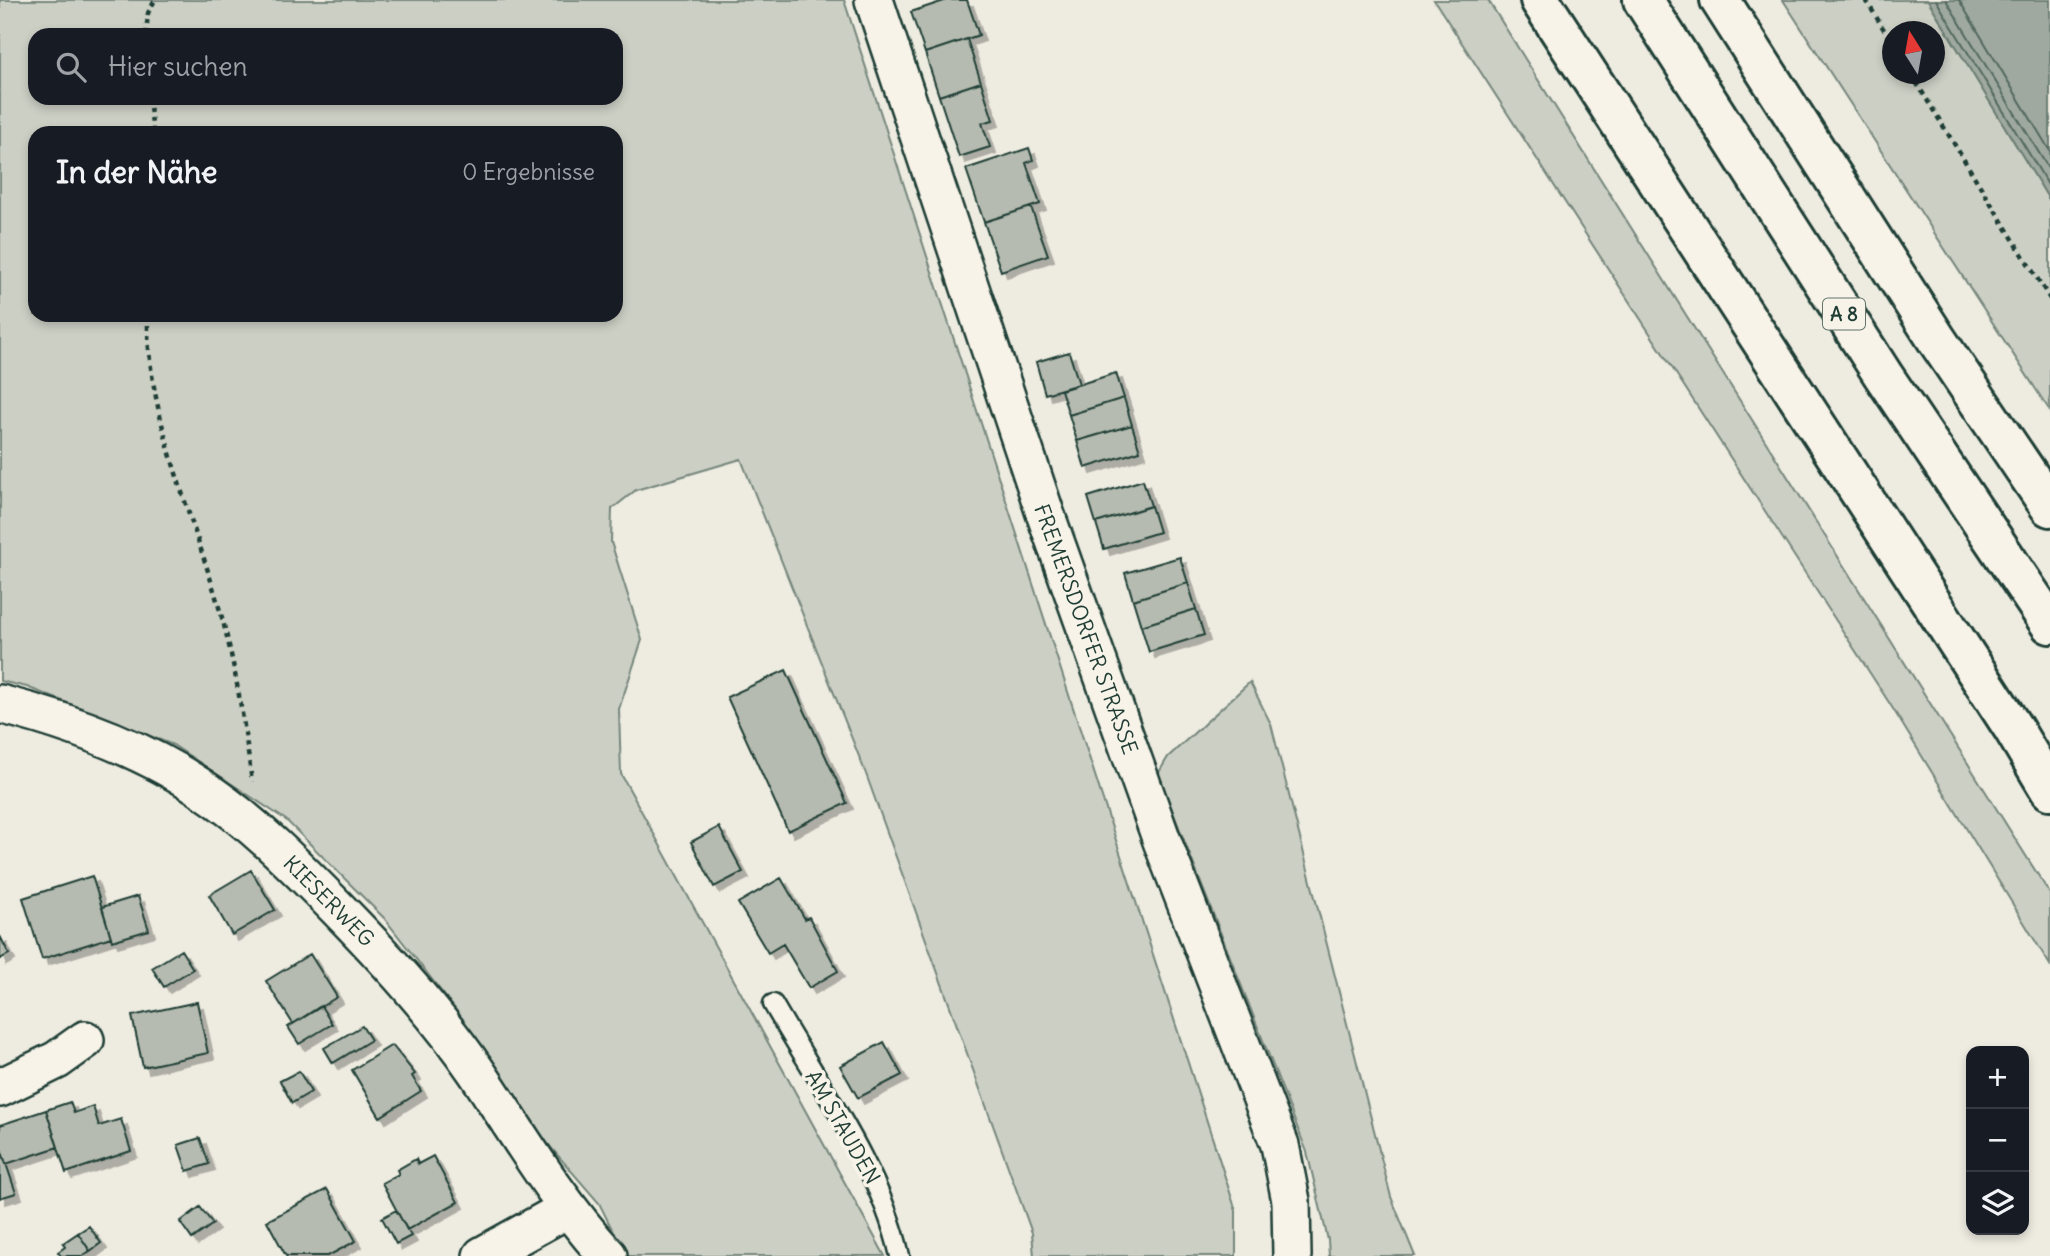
<!DOCTYPE html>
<html lang="de">
<meta charset="utf-8">
<style>
:root{--surface:#171b24;--page:#20242c;--text:#f1f3f6;--muted:#9ea1a6;--line:#363941}
body{margin:0;font-family:Delius,sans-serif;background:var(--page);color:var(--text)}
.controls{position:absolute;right:21px;bottom:21px;display:grid;overflow:hidden;border-radius:14px;box-shadow:0 4px 10px #0003}
.controls button{width:63px;height:63px;display:grid;place-items:center;padding:0;border:0;border-bottom:2px solid var(--line);background:var(--surface);color:var(--text);font:35px sans-serif}
.compass{position:absolute;left:1882px;top:21px;width:63px;height:63px;border-radius:50%;background:var(--surface);box-shadow:0 4px 10px #0003;rotate:349deg}
.list{margin:0;padding:0;list-style:none}
h2{display:flex;justify-content:space-between;align-items:center;height:91px;margin:0;padding:0 28px;font-size:30px}
h2 small{font-size:23px;font-weight:400;color:var(--muted)}
.icon{flex:none;width:38px;height:38px;fill:none;stroke:currentColor;stroke-width:2;stroke-linecap:round;stroke-linejoin:round}
.map{position:relative;flex:none;width:2050px;height:1256px;overflow:hidden}
.search{position:absolute;background:var(--surface);box-shadow:0 4px 10px #0003;left:28px;top:28px;width:595px;height:77px;display:flex;align-items:center;gap:18px;box-sizing:border-box;padding:0 24px;border-radius:21px;color:var(--muted);font-size:26px}
.panel{position:absolute;background:var(--surface);box-shadow:0 4px 10px #0003;left:28px;top:126px;width:595px;height:196px;border-radius:21px}
.map>svg:first-child{display:block}
</style>
<div class="map">
<svg width="2050" height="1256" viewBox="0 0 2050 1256">
<defs>
<filter id="shadow"><feDropShadow dx="6" dy="6" stdDeviation="0" flood-color="#0004"/></filter>
</defs>
<rect width="100%" height="100%" fill="#eeece1"/>
<filter id="ink" filterUnits="userSpaceOnUse"><feTurbulence type="fractalNoise" baseFrequency=".0143" numOctaves="2"/><feDisplacementMap in="SourceGraphic" scale="14" xChannelSelector="R" yChannelSelector="G"/><feConvolveMatrix kernelMatrix="1 2 1 2 8 2 1 2 1" color-interpolation-filters="sRGB"/></filter>
<g filter="url(#ink)">
<path fill="#cccfc4" stroke="#76867c" stroke-width="2" fill-rule="evenodd" d="M0,0H844L1236,1211V1256H1034L1032,1233L866,774L741,459L636,490L612,509L611,542L642,640L619,709L621,774L885,1256H615L619,1243L599,1203L516,1107L462,1018L384,918L286,820L173,745L27,687L0,681ZM35,35H616V98H35ZM35,133H616V315H35Z
M1434,0H1488L2050,894V965L1890,704Z
M1783,0H1928L2050,201V411ZM1892,32H1934V74H1892Z
M1250,682L1271,724L1391,1197L1415,1256H1329L1328,1240L1307,1152L1158,774L1168,757Z"/>
<path fill="#9fa99f" stroke="#6c7e74" stroke-width="2" d="M1928,0H2050V201Z"/>
<g fill="none" stroke-linecap="round" stroke-linejoin="round">
<path stroke="#52685f" stroke-width="2" d="M1936,0L2050,188
M1946,0L2050,171
M1959,0L2050,151"/>
</g>
<path fill="#b5bbb0" stroke="#1f3d34" stroke-width="2" filter="url(#shadow)" d="M947,0H967L979,35L925,53L911,12Z
M967,39L981,82L939,96L925,53Z
M981,82L993,120L982,123L990,147L959,157L939,96Z
M1029,148L1033,160L1026,163L1040,204L984,222L966,169Z
M1031,207L1048,255L1001,271L984,222Z
M1069,352L1079,384L1045,394L1036,362Z
M1116,373L1124,398L1069,415L1061,390Z
M1124,398L1132,425L1077,441L1069,415Z
M1132,425L1140,451L1085,468L1077,441Z
M1143,480L1151,506L1096,523L1088,497Z
M1151,506L1159,532L1104,549L1096,523Z
M1180,557L1188,583L1133,600L1125,573Z
M1188,583L1196,609L1141,626L1133,600Z
M1196,609L1204,635L1149,652L1141,626Z
M786,670L847,803L788,831L727,697Z
M719,827L743,872L714,887L691,842Z
M251,870L275,910L232,935L209,895Z
M92,876L111,937L42,959L23,898Z
M781,878L805,919L809,917L838,971L809,988L783,944L768,953L738,903Z
M138,896L149,930L112,941L102,907Z
M0,936L9,954L0,959Z
M181,950L193,969L164,987L152,968Z
M310,954L337,997L293,1024L266,981Z
M197,1002L208,1053L143,1067L132,1016Z
M321,1006L332,1024L299,1044L288,1027Z
M362,1026L371,1040L333,1063L324,1048Z
M884,1042L902,1075L858,1098L840,1066Z
M392,1045L415,1074L412,1076L421,1091L380,1117L352,1070Z
M299,1071L311,1092L292,1103L280,1081Z
M70,1102L74,1113L93,1106L99,1126L121,1119L131,1151L66,1173L46,1110Z
M46,1110L58,1147L6,1164L0,1146V1125Z
M200,1138L209,1164L187,1171L178,1145Z
M0,1146L16,1193L0,1198Z
M433,1156L458,1202L407,1230L382,1183L399,1174L397,1170L416,1159L418,1164Z
M327,1189L356,1241L328,1256H286L267,1221Z
M200,1207L213,1224L192,1239L180,1222Z
M396,1210L411,1236L396,1244L382,1218Z
M89,1226L101,1243L90,1251L78,1233Z
M78,1233L90,1251L82,1256H61L58,1252L65,1247L63,1243Z"/>
<g fill="none" stroke-linecap="round" stroke-linejoin="round">
<defs>
<path id="lane" d="M773,1004C818,1083 880,1167 900,1256"/>
<path id="street" d="M874,0L1045,513L1162,841L1280,1145L1291,1201L1292,1256
M0,704C70,722 140,747 200,787C252,821 296,866 339,910C388,960 436,1013 476,1071C519,1135 556,1199 608,1256
M0,1088L57,1060L85,1040
M482,1256L567,1209"/>
<path id="secondary" d="M1540,0L2013,728L2050,790"/>
<path id="highway" d="M1643,0L1883,375L2050,624
M1720,0L1937,340L2050,507"/>
</defs>
<use href="#lane" stroke="#1f3d34" stroke-width="23"/>
<use href="#street" stroke="#1f3d34" stroke-width="42"/>
<use href="#secondary" stroke="#1f3d34" stroke-width="44"/>
<use href="#highway" stroke="#1f3d34" stroke-width="44"/>
<path stroke="#1f3d34" stroke-width="4.5" stroke-dasharray="5 5" stroke-linecap="butt" d="M1866,0L1892,43
M146,35L148,13L155,0
M1911,74L2050,299
M149,98L153,133
M148,315C145,409 192,513 218,604C235,660 244,723 252,782"/>
<use href="#lane" stroke="#f7f3e8" stroke-width="18"/>
<use href="#street" stroke="#f7f3e8" stroke-width="37"/>
<use href="#secondary" stroke="#f7f3e8" stroke-width="38"/>
<use href="#highway" stroke="#f7f3e8" stroke-width="38"/>
</g>
</g>
<g text-anchor="middle" dominant-baseline="central" stroke-width="7" stroke-linejoin="round" paint-order="stroke">
<rect fill="#f7f3e8" stroke="#60746a" stroke-width="2" x="1823" y="298.5" width="42" height="31" rx="5"/>
<g font-size="19" font-weight="bold" fill="#1f3d34">
<text x="1844" y="314">A 8</text>
</g>
<g font-size="21" fill="#1f3d34" stroke="#f7f3e8">
<text transform="translate(1086 629) rotate(70)">FREMERSDORFER STRASSE</text>
<text transform="translate(329 901) rotate(45)">KIESERWEG</text>
<text transform="translate(843 1127) rotate(60)">AM STAUDEN</text>
</g>
</g>
</svg>
<div class="controls">
<button>+</button>
<button>−</button>
<button><svg class="icon" aria-label="layers" viewBox="0 0 24 24"><path d="M12 4l9 5-9 5-9-5zM3 14l9 5 9-5"/></svg></button>
</div>
<svg class="compass" viewBox="-18 -18 36 36"><path d="M0-13l5 13h-10z" fill="#e53935"/><path d="M0 13l5-13h-10z" fill="#9ea1a6"/></svg>
<div class="search"><svg class="icon" aria-label="search" viewBox="0 0 24 24"><circle cx="10" cy="10" r="6"/><path d="M15 15l6 6"/></svg>Hier suchen</div>
<section class="panel">
<h2>In der Nähe<small>0 Ergebnisse</small></h2>
<ul class="list">
</ul>
</section>
</div>
